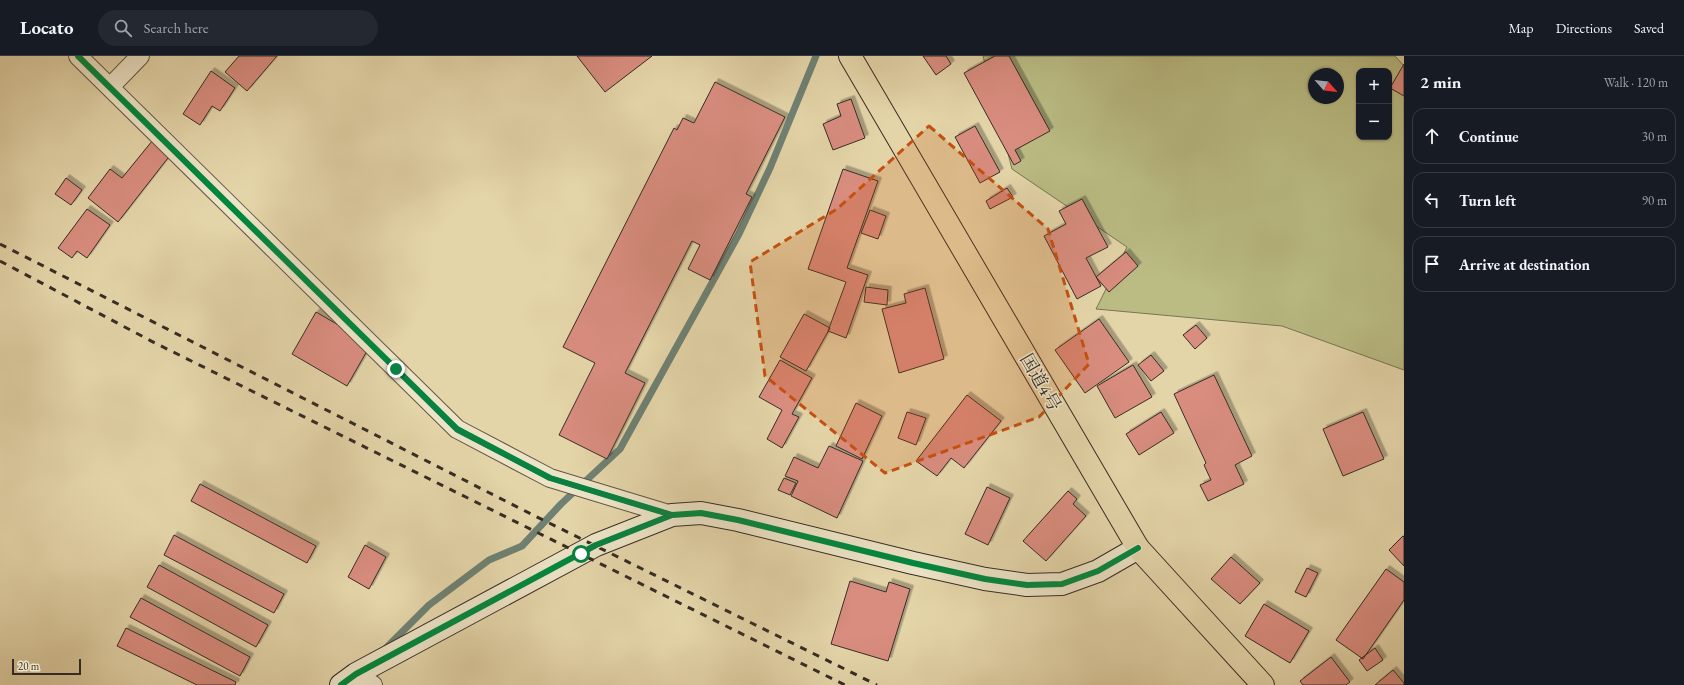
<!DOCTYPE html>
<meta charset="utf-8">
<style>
:root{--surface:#171b24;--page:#242831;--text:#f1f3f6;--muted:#9ea1a6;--line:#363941}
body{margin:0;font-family:"EB Garamond","Noto Serif JP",serif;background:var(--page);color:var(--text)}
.controls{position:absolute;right:12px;top:12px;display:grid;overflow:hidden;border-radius:8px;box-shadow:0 1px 3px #0004}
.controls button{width:36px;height:36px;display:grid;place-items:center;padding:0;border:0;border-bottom:1px solid var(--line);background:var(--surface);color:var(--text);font:20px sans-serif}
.compass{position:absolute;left:1308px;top:12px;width:36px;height:36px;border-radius:50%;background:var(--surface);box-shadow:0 1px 3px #0004;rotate:117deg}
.scale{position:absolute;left:12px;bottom:10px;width:69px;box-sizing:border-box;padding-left:4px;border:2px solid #372c25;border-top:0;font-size:11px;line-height:14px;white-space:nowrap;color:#372c25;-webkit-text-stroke:3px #ede4c7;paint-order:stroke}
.stop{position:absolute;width:12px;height:12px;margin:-9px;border:3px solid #0b8043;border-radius:50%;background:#fff}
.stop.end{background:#0b8043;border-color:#fff;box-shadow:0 1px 4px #0008}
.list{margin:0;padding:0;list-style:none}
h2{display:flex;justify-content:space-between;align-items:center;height:52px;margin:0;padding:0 16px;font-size:17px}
h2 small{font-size:13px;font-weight:400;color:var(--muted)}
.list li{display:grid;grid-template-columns:26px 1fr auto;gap:12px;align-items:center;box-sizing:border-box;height:56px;margin:0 8px 8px;padding:0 8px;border:1px solid var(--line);border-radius:12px}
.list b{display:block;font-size:15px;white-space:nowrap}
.list em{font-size:13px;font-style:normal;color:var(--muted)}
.icon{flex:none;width:22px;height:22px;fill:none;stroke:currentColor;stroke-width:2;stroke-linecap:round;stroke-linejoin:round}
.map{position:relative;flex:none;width:1404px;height:629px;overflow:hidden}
header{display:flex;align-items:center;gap:24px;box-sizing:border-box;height:56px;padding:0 20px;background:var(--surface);border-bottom:1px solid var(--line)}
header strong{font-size:19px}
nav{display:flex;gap:22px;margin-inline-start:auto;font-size:14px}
.search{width:280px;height:36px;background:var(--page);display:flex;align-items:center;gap:10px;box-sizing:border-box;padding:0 14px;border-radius:22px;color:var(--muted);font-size:15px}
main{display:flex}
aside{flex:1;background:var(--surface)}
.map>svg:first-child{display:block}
</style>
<header>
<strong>Locato</strong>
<div class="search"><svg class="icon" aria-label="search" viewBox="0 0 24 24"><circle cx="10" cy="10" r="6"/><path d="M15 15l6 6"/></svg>Search here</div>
<nav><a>Map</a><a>Directions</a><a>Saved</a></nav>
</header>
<main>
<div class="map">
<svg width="1404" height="629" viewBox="0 0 1404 629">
<defs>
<filter id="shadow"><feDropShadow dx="3.5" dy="-3.5" stdDeviation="0" flood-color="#0004"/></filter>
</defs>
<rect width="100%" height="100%" fill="#e4d5a9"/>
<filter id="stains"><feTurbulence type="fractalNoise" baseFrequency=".005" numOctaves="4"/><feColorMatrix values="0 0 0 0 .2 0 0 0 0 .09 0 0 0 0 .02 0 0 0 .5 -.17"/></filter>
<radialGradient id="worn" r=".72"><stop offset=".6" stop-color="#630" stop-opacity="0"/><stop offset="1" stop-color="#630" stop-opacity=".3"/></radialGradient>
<path fill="#babc84" stroke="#787454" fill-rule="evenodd" d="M983,0H1395L1404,10V314L1282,270L1096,253L1127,191L1012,113ZM1359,15H1389V81H1359ZM1314,18H1338V42H1314Z"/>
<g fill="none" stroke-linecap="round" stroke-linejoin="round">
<path stroke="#6f8173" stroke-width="7" d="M386,592L429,549L489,504L522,490L561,448L620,393L739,178L770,112L816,0"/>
</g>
<path fill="#d98d7f" stroke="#372c25" filter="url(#shadow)" d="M239,0H277L247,35L225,16Z
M577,0H652L605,36Z
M923,0H946L951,8L936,19Z
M995,0H1009L1050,75L1015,94L1021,105L1014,109L964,17Z
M1404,8V40L1390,32Z
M211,15L235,32L220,55L212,50L200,69L183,58Z
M715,26L785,61L746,138L752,141L710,224L688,213L700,189L692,185L625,317L645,327L607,403L559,379L595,307L563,291L674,72L677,74L683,62L694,67Z
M851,43L865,82L833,94L823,68L841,60L837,48Z
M975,70L1000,116L980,127L955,81Z
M157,79L175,93L118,166L88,142L110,113L122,122Z
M843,113L878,125L847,212L868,219L846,282L828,275L846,226L808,213Z
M66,122L82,134L71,149L55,138Z
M1007,132L1013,141L990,153L986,145Z
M1082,143L1108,191L1086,202L1101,230L1077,243L1044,180L1066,168L1059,155Z
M87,153L110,169L87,202L77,195L72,202L58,192Z
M870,154L886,160L878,183L861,177Z
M1126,196L1138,210L1109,236L1096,221Z
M866,231L888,234L887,249L864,246Z
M925,232L944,303L899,317L882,253L906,247L904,238Z
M316,256L371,288L347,330L292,298Z
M804,258L830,272L806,315L780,301Z
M1099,263L1129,306L1085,337L1055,294Z
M1196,269L1207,282L1195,293L1183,279Z
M1151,299L1164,315L1151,325L1138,309Z
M780,304L812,322L792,358L799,361L782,392L767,383L782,354L759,341Z
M1133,309L1152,341L1115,362L1097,330Z
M1214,319L1252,400L1235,409L1244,428L1208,445L1200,429L1211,424L1204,409L1206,407L1174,338Z
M967,339L1001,365L964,412L951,402L937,420L916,405Z
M856,347L882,360L862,403L836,390Z
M907,356L926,362L916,389L898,382Z
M1161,356L1174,377L1139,399L1126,378Z
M1363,356L1384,403L1343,420L1323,373Z
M829,390L863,405L837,462L791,440L798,425L785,420L794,401L818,412Z
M784,422L796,427L790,439L778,434Z
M200,428L316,490L307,507L191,445Z
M987,431L1010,442L988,489L965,478Z
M1068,435L1077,443L1073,448L1086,460L1046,505L1023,485Z
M174,479L284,538L274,557L164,499Z
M1403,480L1404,481V510L1389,494Z
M365,489L386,501L369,533L348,521Z
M1231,501L1260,527L1240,548L1211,523Z
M159,509L268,569L256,591L147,531Z
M1307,512L1318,517L1306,541L1295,536Z
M1386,513L1404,526V544L1363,603L1336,584Z
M850,525L886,536L889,526L910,533L888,605L831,588Z
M141,542L250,601L240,620L130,561Z
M1264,548L1309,575L1290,607L1245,580Z
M126,572L236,626L235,629H197L117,590Z
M1375,592L1383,604L1367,615L1359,604Z
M1331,601L1350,626L1346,629H1303L1300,625Z
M1393,614L1404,627V629H1375Z"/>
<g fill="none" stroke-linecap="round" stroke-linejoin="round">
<defs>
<path id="street" d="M78,0L457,373L550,422L672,459
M110,31L140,0
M356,618L373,629"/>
<path id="secondary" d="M341,629L356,618L596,489L672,459L701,457L738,464L913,507L985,523L1027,529L1062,528L1098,515L1138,492"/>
<path id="highway" d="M850,0L1138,492L1263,629"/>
</defs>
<use href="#street" stroke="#625646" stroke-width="20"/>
<use href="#secondary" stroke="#372c25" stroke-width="24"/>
<use href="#highway" stroke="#372c25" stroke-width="24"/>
<use href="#street" stroke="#ede4c7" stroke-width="18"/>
<use href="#secondary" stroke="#ede4c7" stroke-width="22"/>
<use href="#highway" stroke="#e4d5a9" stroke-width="22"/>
<path stroke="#372c25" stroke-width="3" stroke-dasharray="7 7" stroke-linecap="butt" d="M0,188L531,458L877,629
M0,205L155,287L845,629"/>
<defs>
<path id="cycleway" d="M78,0L457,373L550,422L672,459
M341,629L356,618L596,489L672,459L701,457L738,464L913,507L985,523L1027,529L1062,528L1098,515L1138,492"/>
</defs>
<use href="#cycleway" stroke="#ede4c7" stroke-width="8"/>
<use href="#cycleway" stroke="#00873e" stroke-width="6"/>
</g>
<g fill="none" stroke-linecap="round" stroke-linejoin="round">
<path stroke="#0b8043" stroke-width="5" d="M396,313L457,374L550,422L672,459L596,489L581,498"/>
</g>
<path fill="#c55011" fill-opacity="0.2" stroke="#c55011" stroke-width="3" stroke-dasharray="8 5" stroke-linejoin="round" d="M929,70L1048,173L1089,308L1039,361L885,417L765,320L750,206L837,153Z"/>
<g text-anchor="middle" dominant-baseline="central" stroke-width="3" stroke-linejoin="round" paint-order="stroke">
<g font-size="18" fill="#372c25" stroke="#ede4c7">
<text transform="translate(1041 326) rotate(60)">国道4号</text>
</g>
</g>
<rect width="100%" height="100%" filter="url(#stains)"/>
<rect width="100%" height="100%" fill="url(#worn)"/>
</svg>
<div class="controls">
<button>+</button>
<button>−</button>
</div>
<svg class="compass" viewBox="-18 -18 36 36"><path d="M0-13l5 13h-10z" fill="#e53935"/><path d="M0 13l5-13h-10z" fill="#9ea1a6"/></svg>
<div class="scale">20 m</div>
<div class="stop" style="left:581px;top:498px"></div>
<div class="stop end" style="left:396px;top:313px"></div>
</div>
<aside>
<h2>2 min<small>Walk · 120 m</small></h2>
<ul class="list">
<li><svg class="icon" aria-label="ahead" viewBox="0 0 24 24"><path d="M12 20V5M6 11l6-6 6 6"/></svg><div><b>Continue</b></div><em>30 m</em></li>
<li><svg class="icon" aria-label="left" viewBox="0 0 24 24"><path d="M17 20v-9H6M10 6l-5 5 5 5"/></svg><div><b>Turn left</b></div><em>90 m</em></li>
<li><svg class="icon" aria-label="arrive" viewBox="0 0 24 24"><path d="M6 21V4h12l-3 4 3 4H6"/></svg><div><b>Arrive at destination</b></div></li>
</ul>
</aside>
</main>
